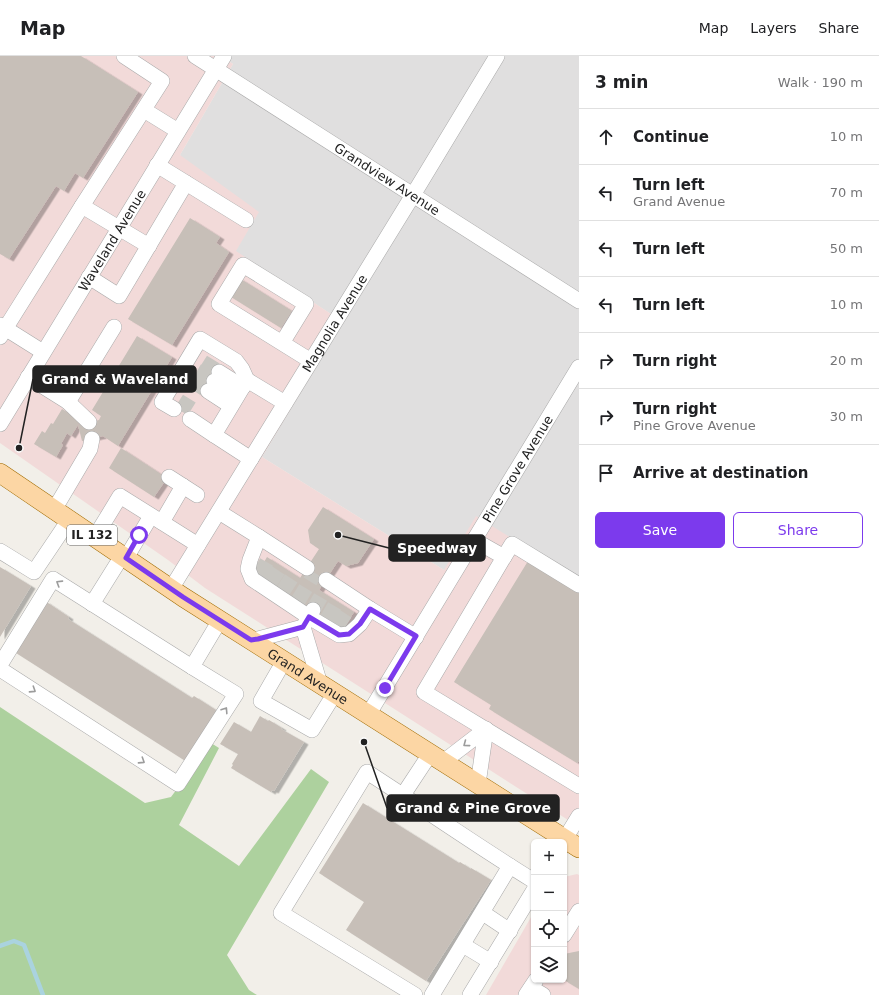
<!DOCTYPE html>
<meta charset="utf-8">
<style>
:root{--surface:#fff;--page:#f2f2f2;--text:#202124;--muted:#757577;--line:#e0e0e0;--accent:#7c3aed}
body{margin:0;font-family:"DejaVu Sans",sans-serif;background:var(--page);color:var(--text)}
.controls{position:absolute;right:12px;bottom:12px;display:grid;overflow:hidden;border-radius:6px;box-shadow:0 1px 3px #0004}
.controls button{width:36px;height:36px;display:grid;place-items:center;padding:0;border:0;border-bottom:1px solid var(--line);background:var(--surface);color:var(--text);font:20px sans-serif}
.stop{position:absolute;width:12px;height:12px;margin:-9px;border:3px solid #7c3aed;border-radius:50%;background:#fff}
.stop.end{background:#7c3aed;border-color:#fff;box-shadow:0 1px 4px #0008}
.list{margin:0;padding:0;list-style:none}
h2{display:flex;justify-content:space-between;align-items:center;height:52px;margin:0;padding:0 16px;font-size:17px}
h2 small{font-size:13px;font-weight:400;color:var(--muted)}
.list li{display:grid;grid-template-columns:26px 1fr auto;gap:12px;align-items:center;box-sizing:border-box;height:56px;padding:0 16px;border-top:1px solid var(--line)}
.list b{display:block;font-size:15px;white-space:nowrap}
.list p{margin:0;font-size:13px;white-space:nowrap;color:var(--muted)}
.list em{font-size:13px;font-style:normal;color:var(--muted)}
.actions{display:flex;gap:8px;padding:12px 16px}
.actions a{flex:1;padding:9px 0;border:1px solid var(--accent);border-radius:6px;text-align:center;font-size:14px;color:var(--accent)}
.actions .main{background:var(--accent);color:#fff}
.icon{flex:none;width:22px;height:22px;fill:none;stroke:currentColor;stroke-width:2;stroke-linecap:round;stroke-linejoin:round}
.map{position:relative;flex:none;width:579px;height:939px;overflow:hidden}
header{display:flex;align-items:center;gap:24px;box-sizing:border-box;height:56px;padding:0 20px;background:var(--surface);border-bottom:1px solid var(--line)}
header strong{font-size:19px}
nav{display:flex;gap:22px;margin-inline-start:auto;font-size:14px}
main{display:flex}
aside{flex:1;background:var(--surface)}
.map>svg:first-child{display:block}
</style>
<header>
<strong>Map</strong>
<nav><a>Map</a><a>Layers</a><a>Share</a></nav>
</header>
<main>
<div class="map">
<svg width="579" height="939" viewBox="0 0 579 939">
<defs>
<filter id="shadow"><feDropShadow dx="4.5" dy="2.5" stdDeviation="0" flood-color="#0004"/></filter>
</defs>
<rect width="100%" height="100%" fill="#f2efe9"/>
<path fill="#e0dfdf" d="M221,0H579V524L444,514L262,401L343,266L235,195L180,99L233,8Z"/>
<path fill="#f2dad9" d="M0,0H221L233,8L180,99L259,156L236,195L343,266L262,401L444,514L476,460L579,524V771L205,532L168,504L0,387Z
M577,818L579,819V939H486L534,856V924H564V821Z"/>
<path fill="#add19e" d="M0,651L145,747L171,741L211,687L219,692L179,769L239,810L311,713L329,726L227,899L249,934L257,939H0Z"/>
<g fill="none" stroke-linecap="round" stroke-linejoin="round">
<path stroke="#aad3df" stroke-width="4.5" d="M0,890L14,885L24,889L43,939"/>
</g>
<path fill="#c7bfb8" filter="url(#shadow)" d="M0,0H81L138,36L83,122L75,117L64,135L56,130L9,203L0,198Z
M190,162L220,181L216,187L229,196L172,289L128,263Z
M239,222L292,255L281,272L228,239Z
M137,280L172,301L118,390L103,380L82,385L78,369L99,364L101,360L92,354Z
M62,353L81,364L71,380L67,377L61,388L63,389L56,401L34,388L42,375L45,377L51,367L53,368Z
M121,392L167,422L154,441L109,412Z
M323,451L374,483L358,507L346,510L338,505L319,534L354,556L343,573L257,518L267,501L300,522L319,493L310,487L308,474Z
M528,505L579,536V705L577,707L489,653L491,649L454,626Z
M0,511L31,530L0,581Z
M45,545L69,561L68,563L192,642L194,640L219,656L187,706L13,595Z
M260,660L268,665L269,664L282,672L281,673L304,686L274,735L272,734L271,736L231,712L233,709L232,708L238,698L220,688L234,666L251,676Z
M363,747L459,807L460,806L471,813V812L491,824L426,925L346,874L364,846L319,817Z
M579,895V933L564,924V898Z"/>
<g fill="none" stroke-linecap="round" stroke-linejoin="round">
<path stroke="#c8c6c1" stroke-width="15" stroke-dasharray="15 8" stroke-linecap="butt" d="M203,306L219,316
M197,315L214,325
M192,325L208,335
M179,345L195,355
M259,519L269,502
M270,527L281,510
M283,535L294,518
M298,545L315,517
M313,554L323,537
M327,563L337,546
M337,570L348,553"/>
<defs>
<g id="minor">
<path id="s1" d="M195,0L579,245"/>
<path d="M144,54L178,75"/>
<path d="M157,109L246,164"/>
<path d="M82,150L149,190"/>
<path d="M89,221L119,240L186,127"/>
<path d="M0,269L43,296"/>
<path d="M0,281L82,150L162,25L124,0"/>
<path d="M282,287L306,248L243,209L219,248L311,305"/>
<path d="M219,316L243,331"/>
<path d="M28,321L68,346L114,271"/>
<path d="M247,324L214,379L251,403"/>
<path d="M214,325L237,340"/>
<path d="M208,335L231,350"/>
<path d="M68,346L89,366"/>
<path d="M174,353L162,346L200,283L236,305L242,313L247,324L285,347"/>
<path d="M190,363L214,379"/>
<path id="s2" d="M0,368L224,0"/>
<path d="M169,421L197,439"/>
<path d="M54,454L90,393L92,383"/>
<path d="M219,456L259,481L250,504L248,513L252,523L309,561L303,571L258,583L251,584"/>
<path d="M162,466L183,430"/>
<path d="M95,481L120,440L198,489"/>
<path d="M259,481L307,512"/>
<path d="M474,484L504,501L424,636L579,730"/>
<path d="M0,495L34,516L69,464"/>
<path d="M504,501L512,488L579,529"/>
<path d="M126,502L151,460"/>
<path d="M326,524L370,553"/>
<path id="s3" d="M171,533L413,139L497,0"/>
<path d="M92,548L122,500"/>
<path d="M313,554L309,561L339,579L349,578L360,568L370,553L416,581"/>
<path d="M303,571L320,628"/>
<path d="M284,605L261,645L312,674L335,637"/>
<path d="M0,609L53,523L192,611L236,638L178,728L0,613"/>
<path d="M192,611L220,564"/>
<path id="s4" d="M368,659L579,311"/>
<path d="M443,706L486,673L478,728"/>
<path d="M403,739L430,698"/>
<path d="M563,786L579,760"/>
<path d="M483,857L510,875"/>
<path d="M564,879L579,855"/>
<path d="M463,889L491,906"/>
<path d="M531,932L543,939"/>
<path d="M415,939L281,857L367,716C423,752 477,790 534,825"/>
<path d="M432,939L510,810"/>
<path d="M470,939L534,834"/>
<path d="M526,939L536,924"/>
</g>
<g id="major">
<path id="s5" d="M0,417L183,541L579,792"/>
</g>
</defs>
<use href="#minor" stroke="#a9a9a9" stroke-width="16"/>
<use href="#major" stroke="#a06b00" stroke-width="20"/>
<use href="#minor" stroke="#fff" stroke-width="15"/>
<use href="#major" stroke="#fcd6a4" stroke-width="19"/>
</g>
<defs><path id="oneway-chevron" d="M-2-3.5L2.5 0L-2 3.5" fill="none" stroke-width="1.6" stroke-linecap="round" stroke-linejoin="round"/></defs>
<g stroke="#9c9c9c">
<use href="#oneway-chevron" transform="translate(59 527) rotate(-148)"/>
<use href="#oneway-chevron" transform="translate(33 634) rotate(33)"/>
<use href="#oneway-chevron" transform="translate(225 654) rotate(-57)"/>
<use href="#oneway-chevron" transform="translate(466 688) rotate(143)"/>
<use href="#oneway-chevron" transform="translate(142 705) rotate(33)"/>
</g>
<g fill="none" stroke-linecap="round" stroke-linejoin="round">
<path stroke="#7c3aed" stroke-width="5" d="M139,479L126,502L183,541L251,584L258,583L303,571L309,561L339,579L349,578L360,568L370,553L416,580L385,632"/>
</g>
<g text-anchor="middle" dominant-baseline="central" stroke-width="4" stroke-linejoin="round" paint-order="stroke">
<rect fill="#fff" stroke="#646464" stroke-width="1" x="67" y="469" width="50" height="20" rx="3"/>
<g font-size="12" font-weight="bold" fill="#222">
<text x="92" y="479">IL 132</text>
</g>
<g font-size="13" fill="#222" stroke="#fff">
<text stroke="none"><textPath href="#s1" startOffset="228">Grandview Avenue</textPath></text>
<text stroke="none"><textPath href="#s2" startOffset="215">Waveland Avenue</textPath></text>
<text stroke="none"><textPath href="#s3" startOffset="312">Magnolia Avenue</textPath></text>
<text stroke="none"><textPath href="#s4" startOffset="288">Pine Grove Avenue</textPath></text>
<text stroke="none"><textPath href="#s5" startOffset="369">Grand Avenue</textPath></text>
</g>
</g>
<path fill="none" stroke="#222" stroke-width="1.5" d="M19 392L33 323M338 479L389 492M364 686L387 752"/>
<g fill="#222" stroke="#fff" stroke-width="1.5">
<circle cx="19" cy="392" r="4"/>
<circle cx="338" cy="479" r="4"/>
<circle cx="364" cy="686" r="4"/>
</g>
<g fill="#222" stroke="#222" stroke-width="1.5">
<rect x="33" y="310" width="163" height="26" rx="4"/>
<rect x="389" y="479" width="96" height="26" rx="4"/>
<rect x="387" y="739" width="172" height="26" rx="4"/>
</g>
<g font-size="14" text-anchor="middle" font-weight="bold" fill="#fff">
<text x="115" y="328">Grand &amp; Waveland</text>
<text x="437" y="497">Speedway</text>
<text x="473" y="757">Grand &amp; Pine Grove</text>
</g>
</svg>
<div class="controls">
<button>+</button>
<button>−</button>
<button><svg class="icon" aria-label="locate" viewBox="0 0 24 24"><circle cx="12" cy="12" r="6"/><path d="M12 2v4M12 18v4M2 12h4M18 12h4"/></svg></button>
<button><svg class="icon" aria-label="layers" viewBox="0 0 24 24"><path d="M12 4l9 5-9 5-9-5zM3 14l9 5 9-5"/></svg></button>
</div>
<div class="stop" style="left:139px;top:479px"></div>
<div class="stop end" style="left:385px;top:632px"></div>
</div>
<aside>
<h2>3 min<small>Walk · 190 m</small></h2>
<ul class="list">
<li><svg class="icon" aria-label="ahead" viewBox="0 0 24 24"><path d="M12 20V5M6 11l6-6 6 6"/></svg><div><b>Continue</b></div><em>10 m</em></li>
<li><svg class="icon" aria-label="left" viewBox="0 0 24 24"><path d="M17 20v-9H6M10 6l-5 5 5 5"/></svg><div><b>Turn left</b><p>Grand Avenue</p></div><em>70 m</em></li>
<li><svg class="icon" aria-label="left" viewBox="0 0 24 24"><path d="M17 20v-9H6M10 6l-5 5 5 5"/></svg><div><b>Turn left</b></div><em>50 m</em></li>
<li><svg class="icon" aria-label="left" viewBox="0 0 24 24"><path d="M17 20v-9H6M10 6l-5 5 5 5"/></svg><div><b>Turn left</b></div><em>10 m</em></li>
<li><svg class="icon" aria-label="right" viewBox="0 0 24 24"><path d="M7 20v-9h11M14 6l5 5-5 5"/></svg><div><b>Turn right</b></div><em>20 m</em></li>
<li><svg class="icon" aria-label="right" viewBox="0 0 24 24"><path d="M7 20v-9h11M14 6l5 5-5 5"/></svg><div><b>Turn right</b><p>Pine Grove Avenue</p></div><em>30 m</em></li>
<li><svg class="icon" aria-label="arrive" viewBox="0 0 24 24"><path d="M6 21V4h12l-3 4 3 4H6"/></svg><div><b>Arrive at destination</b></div></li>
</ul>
<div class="actions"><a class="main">Save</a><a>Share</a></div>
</aside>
</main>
